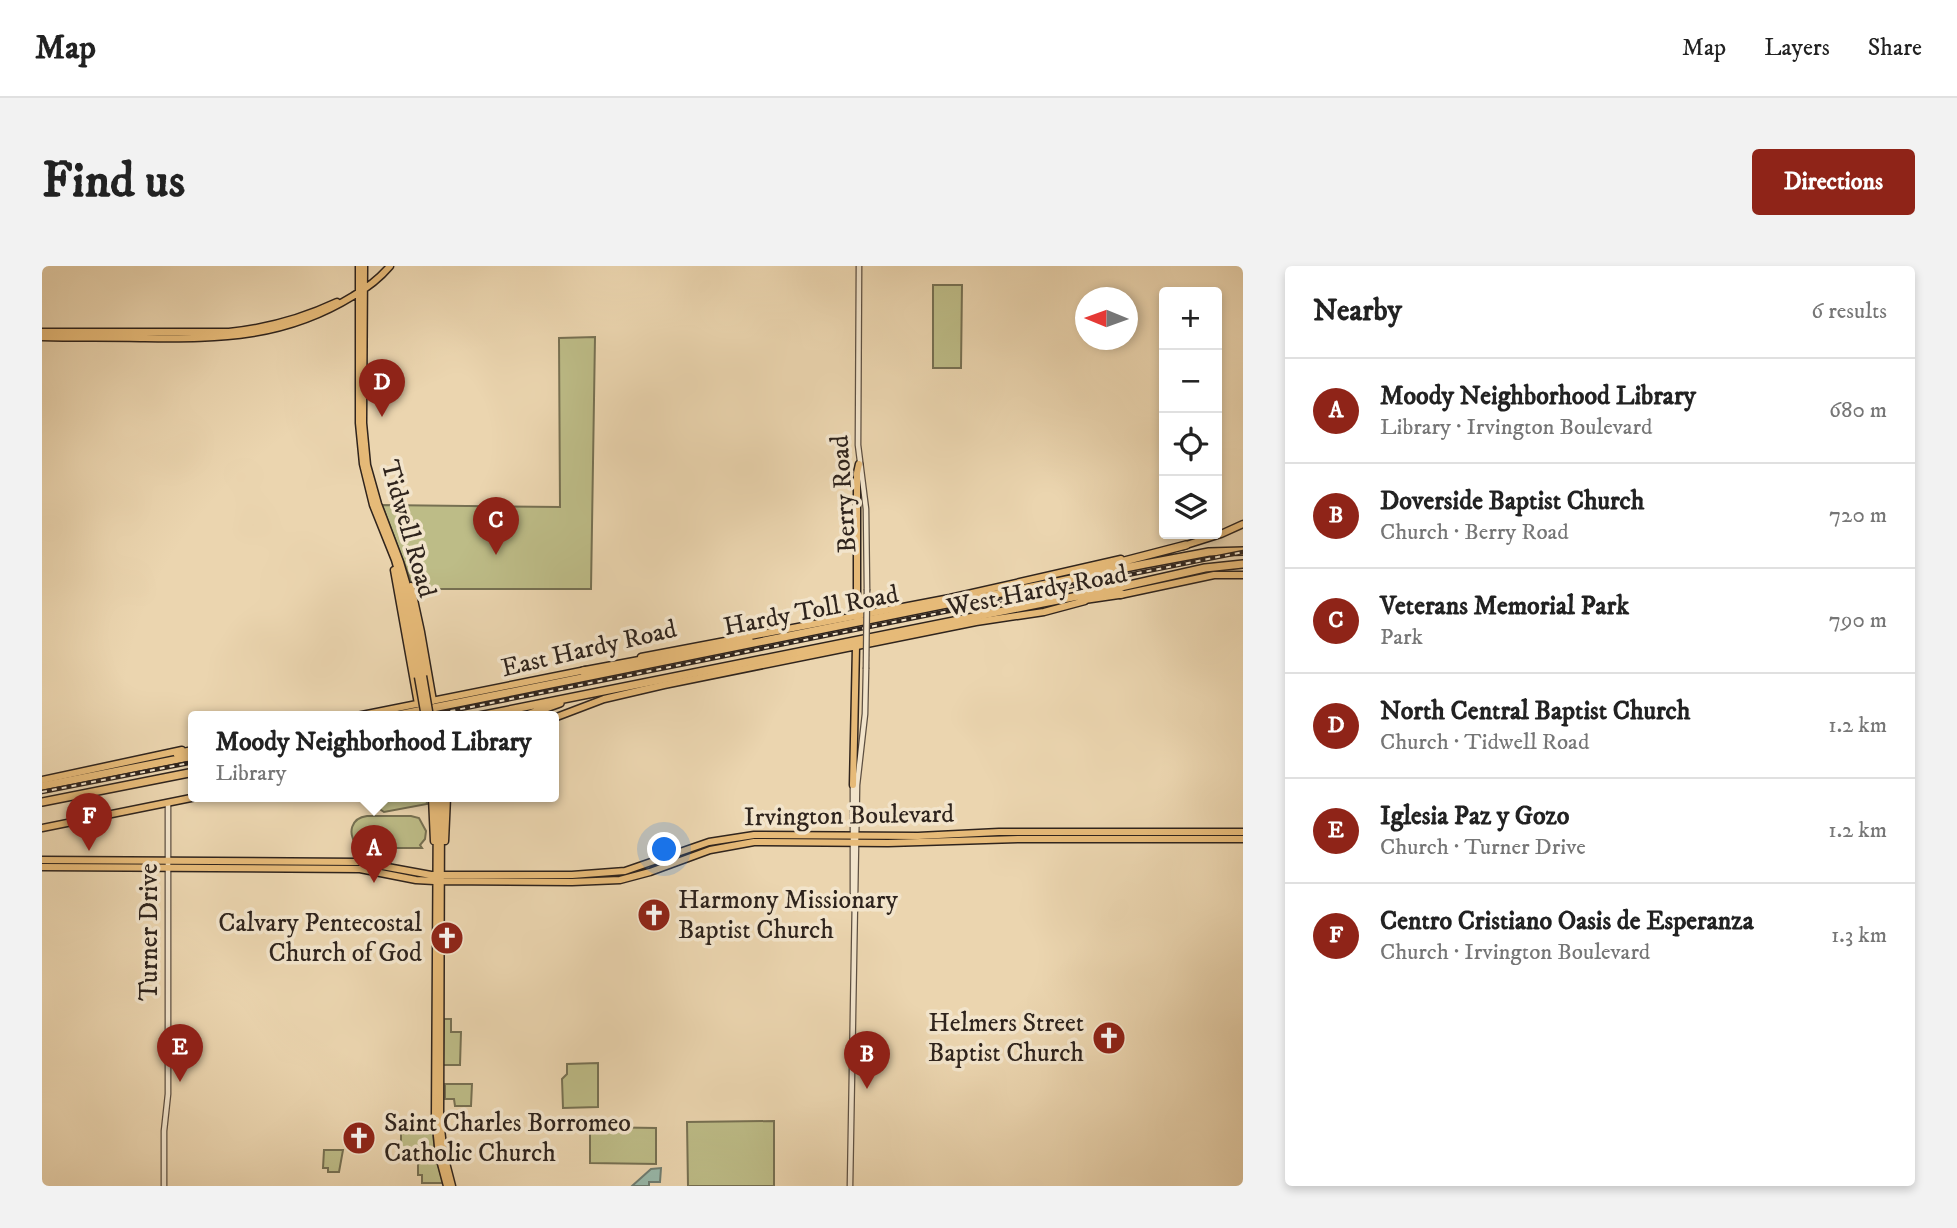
<!DOCTYPE html>
<meta charset="utf-8">
<style>
:root{--surface:#fff;--page:#f2f2f2;--text:#222;--muted:#767676;--line:#e0e0e0;--accent:#8f2418}
body{margin:0;font-family:"IM FELL DW Pica",serif;background:var(--page);color:var(--text)}
.controls{position:absolute;right:21px;top:21px;display:grid;overflow:hidden;border-radius:7px;box-shadow:0 4px 10px #0003}
.controls button{width:63px;height:63px;display:grid;place-items:center;padding:0;border:0;border-bottom:2px solid var(--line);background:var(--surface);color:var(--text);font:35px sans-serif}
.compass{position:absolute;left:1033px;top:21px;width:63px;height:63px;border-radius:50%;background:var(--surface);box-shadow:0 4px 10px #0003;rotate:271deg}
.you{position:absolute;left:623px;top:584px;width:24px;height:24px;margin:-18px;border:5px solid #fff;border-radius:50%;background:#1a73e8;box-shadow:0 0 0 10px #1a73e833}
.badge{display:grid;place-items:center;width:46px;height:46px;border-radius:50%;background:var(--accent);color:#fff;font-size:23px;font-weight:700}
.pin{position:absolute;translate:-50% -58px;filter:drop-shadow(0 2px 4px #0008)}
.pin::after{content:'';position:absolute;top:37px;width:24px;height:21px;background:inherit;clip-path:polygon(0 0,100% 0,50% 100%)}
.popup{position:absolute;left:146px;top:445px;width:371px;height:91px;box-sizing:border-box;display:grid;place-content:center;border-radius:7px;background:var(--surface);filter:drop-shadow(0 2px 5px #0005);font-size:23px;white-space:nowrap;color:var(--muted)}
.popup b{font-size:26px;color:var(--text)}
.popup::after{content:'';position:absolute;left:50%;top:100%;margin-left:-14px;border:14px solid transparent;border-top-color:var(--surface)}
.list{margin:0;padding:0;list-style:none}
h2{display:flex;justify-content:space-between;align-items:center;height:91px;margin:0;padding:0 28px;font-size:30px}
h2 small{font-size:23px;font-weight:400;color:var(--muted)}
.list li{display:grid;grid-template-columns:46px 1fr auto;gap:21px;align-items:center;box-sizing:border-box;height:105px;padding:0 28px;border-top:2px solid var(--line)}
.list b{display:block;font-size:26px;white-space:nowrap}
.list p{margin:0;font-size:23px;white-space:nowrap;color:var(--muted)}
.list em{font-size:23px;font-style:normal;color:var(--muted)}
.icon{flex:none;width:38px;height:38px;fill:none;stroke:currentColor;stroke-width:2;stroke-linecap:round;stroke-linejoin:round}
.map{position:relative;flex:none;width:1201px;height:920px;overflow:hidden;border-radius:7px}
header{display:flex;align-items:center;gap:42px;box-sizing:border-box;height:98px;padding:0 35px;background:var(--surface);border-bottom:2px solid var(--line)}
header strong{font-size:33px}
nav{display:flex;gap:38px;margin-inline-start:auto;font-size:24px}
.intro{display:flex;align-items:center;justify-content:space-between;box-sizing:border-box;height:168px;padding:0 42px}
h1{margin:0;font-size:49px}
.button{padding:18px 32px;border-radius:7px;background:var(--accent);color:#fff;font-size:24px;font-weight:700}
main{display:flex;gap:42px;padding:0 42px}
aside{flex:1;background:var(--surface);border-radius:7px;box-shadow:0 4px 10px #0003}
.map>svg:first-child{display:block}
</style>
<header>
<strong>Map</strong>
<nav><a>Map</a><a>Layers</a><a>Share</a></nav>
</header>
<div class="intro"><h1>Find us</h1><a class="button">Directions</a></div>
<main>
<div class="map">
<svg width="1201" height="920" viewBox="0 0 1201 920">
<rect width="100%" height="100%" fill="#ebd5af"/>
<filter id="stains"><feTurbulence type="fractalNoise" baseFrequency=".00286" numOctaves="4"/><feColorMatrix values="0 0 0 0 .2 0 0 0 0 .09 0 0 0 0 .02 0 0 0 .5 -.17"/></filter>
<radialGradient id="worn" r=".72"><stop offset=".6" stop-color="#630" stop-opacity="0"/><stop offset="1" stop-color="#630" stop-opacity=".3"/></radialGradient>
<path fill="#bdbc87" stroke="#767052" stroke-width="2" d="M891,19H920L919,102H891Z
M553,71L549,323H372L340,239L518,241L517,72Z
M336,531H384L385,538L342,546L336,542Z
M325,550H369L377,552L384,565L383,573L378,579L380,582H313L315,579C305,567 309,552 325,550Z
M402,753H409V766H419L418,799H401Z
M556,797V841L521,842L520,813L525,808V798Z
M403,818H430L429,840H413L412,833H403Z
M359,855H390L393,887L401,917H380V909H376V885L359,884Z
M732,855V920H646L645,856Z
M548,861L614,862V898L548,897Z
M282,884H301L297,906H286V902H281Z"/>
<path fill="#98b9ab" stroke="#6e7d72" stroke-width="2" d="M619,902L618,916H607V920H590L609,903Z"/>
<g fill="none" stroke-linecap="round" stroke-linejoin="round">
<defs>
<path id="minor" d="M817,0L816,179L824,243L825,323
M811,627V517
M122,920V865L126,828V537
M808,920L815,519L823,448L824,403"/>
<path id="major" d="M317,0V157L321,198L331,239L353,294L361,322L376,411
M322,0L321,157L325,199L336,238L358,296L366,323L381,410
M0,66H187C225,62 261,52 295,36
M0,71C34,72 68,71 103,72C179,73 243,72 311,30C325,22 337,13 348,0
M1141,280L1179,268L1201,258
M352,304L376,438
M369,320L379,366L391,435
M1078,329L1172,309H1201
M815,351V207L817,198
M599,391L908,332L1079,293
M310,451L544,404
M512,452L562,433L622,419L934,356L1002,346L1043,335
M0,514L140,484
M811,519L814,381
M390,531L392,575
M395,531L393,850L397,890L405,920
M399,531L398,854L402,889L410,920
M0,562L154,531
M403,575L405,531
M0,594L318,596L389,609H530L583,605L667,576L712,569L876,570L957,566H1201
M0,601L318,603L374,614L392,615L530,616L578,614L608,606L668,584L712,576L846,577L977,573H1201"/>
<path id="highway" d="M1040,306L1144,279
M1039,334L1080,328
M541,405L707,374
M346,451L1103,298L1167,286L1201,285
M432,451L1061,325L1163,302L1201,298
M479,451L518,437
M135,488L152,484
M0,520L152,490
M0,536L152,506"/>
</defs>
<use href="#minor" stroke="#5e5042" stroke-width="7"/>
<use href="#major" stroke="#2f241d" stroke-width="9"/>
<use href="#highway" stroke="#2f241d" stroke-width="10"/>
<use href="#minor" stroke="#f2e4cb" stroke-width="4.5"/>
<use href="#major" stroke="#e6ba78" stroke-width="6"/>
<use href="#highway" stroke="#e6ba78" stroke-width="7"/>
<defs>
<path id="rail" d="M379,451L1201,286
M0,526L152,496"/>
</defs>
<use href="#rail" stroke="#2f241d" stroke-width="4.5"/>
<use href="#rail" stroke="#f2e4cb" stroke-width="2" stroke-dasharray="5" stroke-linecap="butt"/>
<defs>
<path id="minor-bridge" d="M824,403L825,323"/>
<path id="major-bridge" d="M381,410L388,451
M376,411L383,451"/>
</defs>
<use href="#minor-bridge" stroke="#5e5042" stroke-width="7" stroke-linecap="butt"/>
<use href="#major-bridge" stroke="#2f241d" stroke-width="9" stroke-linecap="butt"/>
<use href="#minor-bridge" stroke="#f2e4cb" stroke-width="4.5"/>
<use href="#major-bridge" stroke="#e6ba78" stroke-width="6"/>
</g>
<defs>
<symbol id="church-disc" viewBox="-11 -11 22 22"><circle r="9.5" fill="#8f2418" stroke="#f2e4cb"/><path d="M-1.2-6h2.4v3.5h3.3v2.4h-3.3V6h-2.4V-.1h-3.3v-2.4h3.3Z" fill="#fff"/></symbol>
</defs>
<g fill-rule="evenodd">
<use href="#church-disc" x="593" y="630" width="38" height="38"/>
<use href="#church-disc" x="386" y="653" width="38" height="38"/>
<use href="#church-disc" x="1048" y="753" width="38" height="38"/>
<use href="#church-disc" x="298" y="853" width="38" height="38"/>
</g>
<g text-anchor="middle" dominant-baseline="central" stroke-width="7" stroke-linejoin="round" paint-order="stroke">
<g font-size="26" fill="#2f241d" stroke="#f2e4cb">
<text transform="translate(802 228) rotate(-94)">Berry Road</text>
<text transform="translate(366 263) rotate(74)">Tidwell Road</text>
<text transform="translate(995 325) rotate(-11)">West Hardy Road</text>
<text transform="translate(769 345) rotate(-11)">Hardy Toll Road</text>
<text transform="translate(547 383) rotate(-13)">East Hardy Road</text>
<text transform="translate(807 550) rotate(-1)">Irvington Boulevard</text>
<text transform="translate(107 666) rotate(-90)">Turner Drive</text>
</g>
<g font-size="26" fill="#2f241d" stroke="#f2e4cb" text-anchor="start">
<text x="636" y="634">Harmony Missionary<tspan x="636" dy="30">Baptist Church</tspan></text>
<text x="380" y="657" text-anchor="end">Calvary Pentecostal<tspan x="380" dy="30">Church of God</tspan></text>
<text x="1042" y="757" text-anchor="end">Helmers Street<tspan x="1042" dy="30">Baptist Church</tspan></text>
<text x="342" y="857">Saint Charles Borromeo<tspan x="342" dy="30">Catholic Church</tspan></text>
</g>
</g>
<rect width="100%" height="100%" filter="url(#stains)"/>
<rect width="100%" height="100%" fill="url(#worn)"/>
</svg>
<div class="controls">
<button>+</button>
<button>−</button>
<button><svg class="icon" aria-label="locate" viewBox="0 0 24 24"><circle cx="12" cy="12" r="6"/><path d="M12 2v4M12 18v4M2 12h4M18 12h4"/></svg></button>
<button><svg class="icon" aria-label="layers" viewBox="0 0 24 24"><path d="M12 4l9 5-9 5-9-5zM3 14l9 5 9-5"/></svg></button>
</div>
<svg class="compass" viewBox="-18 -18 36 36"><path d="M0-13l5 13h-10z" fill="#e53935"/><path d="M0 13l5-13h-10z" fill="#767676"/></svg>
<div class="you"></div>
<div class="pin badge" style="left:332px;top:617px">A</div>
<div class="popup"><b>Moody Neighborhood Library</b>Library</div>
<div class="pin badge" style="left:825px;top:823px">B</div>
<div class="pin badge" style="left:454px;top:289px">C</div>
<div class="pin badge" style="left:340px;top:151px">D</div>
<div class="pin badge" style="left:138px;top:816px">E</div>
<div class="pin badge" style="left:47px;top:585px">F</div>
</div>
<aside>
<h2>Nearby<small>6 results</small></h2>
<ul class="list">
<li><span class="badge">A</span><div><b>Moody Neighborhood Library</b><p>Library · Irvington Boulevard</p></div><em>680 m</em></li>
<li><span class="badge">B</span><div><b>Doverside Baptist Church</b><p>Church · Berry Road</p></div><em>720 m</em></li>
<li><span class="badge">C</span><div><b>Veterans Memorial Park</b><p>Park</p></div><em>790 m</em></li>
<li><span class="badge">D</span><div><b>North Central Baptist Church</b><p>Church · Tidwell Road</p></div><em>1.2 km</em></li>
<li><span class="badge">E</span><div><b>Iglesia Paz y Gozo</b><p>Church · Turner Drive</p></div><em>1.2 km</em></li>
<li><span class="badge">F</span><div><b>Centro Cristiano Oasis de Esperanza</b><p>Church · Irvington Boulevard</p></div><em>1.3 km</em></li>
</ul>
</aside>
</main>
